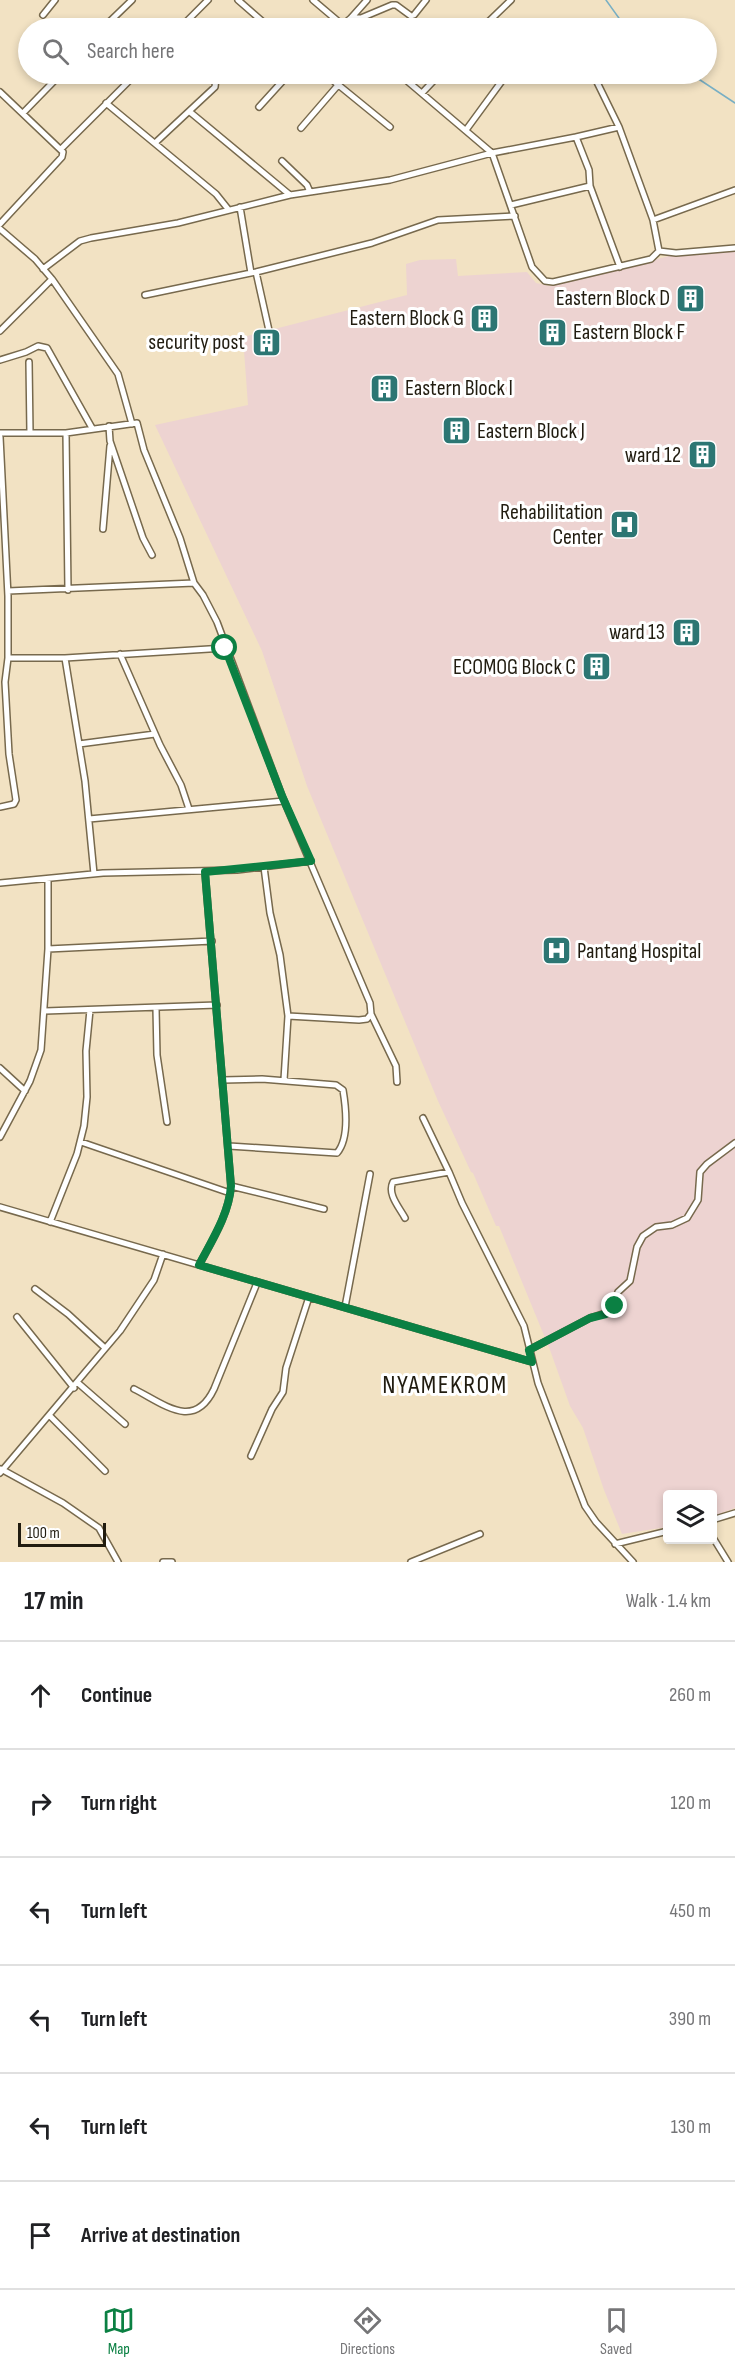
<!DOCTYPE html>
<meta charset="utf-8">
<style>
:root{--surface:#fff;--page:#f2f2f2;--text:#202124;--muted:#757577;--line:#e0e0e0;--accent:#0b8043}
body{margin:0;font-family:"Sofia Sans Condensed",sans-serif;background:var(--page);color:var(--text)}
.controls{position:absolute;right:18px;bottom:18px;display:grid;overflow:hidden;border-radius:6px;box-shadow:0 3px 9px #0003}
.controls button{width:54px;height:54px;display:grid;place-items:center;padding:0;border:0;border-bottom:2px solid var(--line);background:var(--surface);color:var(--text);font:30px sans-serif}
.scale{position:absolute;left:18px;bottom:15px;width:88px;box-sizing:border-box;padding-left:6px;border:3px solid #211c10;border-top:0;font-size:16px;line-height:21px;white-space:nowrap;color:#211c10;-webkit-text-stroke:4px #fff;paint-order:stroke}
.stop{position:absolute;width:18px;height:18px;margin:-14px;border:4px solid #0b8043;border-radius:50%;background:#fff}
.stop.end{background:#0b8043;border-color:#fff;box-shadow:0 2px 6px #0008}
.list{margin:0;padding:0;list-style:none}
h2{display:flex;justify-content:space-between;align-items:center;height:78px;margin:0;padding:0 24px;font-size:26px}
h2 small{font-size:20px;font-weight:400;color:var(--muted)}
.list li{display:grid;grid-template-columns:39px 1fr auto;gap:18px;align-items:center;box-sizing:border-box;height:108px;padding:0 24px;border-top:2px solid var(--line)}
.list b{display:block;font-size:22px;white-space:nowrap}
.list em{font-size:20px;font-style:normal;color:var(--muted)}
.icon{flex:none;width:33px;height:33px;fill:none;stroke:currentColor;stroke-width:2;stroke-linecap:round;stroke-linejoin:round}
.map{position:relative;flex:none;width:735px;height:1562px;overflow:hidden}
.search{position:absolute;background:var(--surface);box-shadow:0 3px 9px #0003;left:18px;right:18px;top:18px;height:66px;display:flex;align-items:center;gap:15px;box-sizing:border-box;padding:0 21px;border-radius:33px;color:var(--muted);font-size:22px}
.sheet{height:726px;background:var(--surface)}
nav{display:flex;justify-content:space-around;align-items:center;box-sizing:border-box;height:84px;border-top:2px solid var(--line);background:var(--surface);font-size:16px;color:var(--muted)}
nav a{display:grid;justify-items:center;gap:3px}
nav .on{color:var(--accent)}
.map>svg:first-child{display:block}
</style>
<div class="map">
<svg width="735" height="1562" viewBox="0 0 735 1562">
<rect width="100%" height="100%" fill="#f2e2c3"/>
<path fill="#edd3d1" d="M735,250V1508L713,1516L712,1494H668L667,1527L622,1534L604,1490L583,1428L570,1406L550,1350L499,1226H496L473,1173L471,1172L438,1101L307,786L262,651L155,425L248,405L243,337L407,295L406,264L420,260L456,259L458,276L527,272L536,283L550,286L673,255Z"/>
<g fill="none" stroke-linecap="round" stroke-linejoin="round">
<path stroke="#78afc4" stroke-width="1.5" d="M606,0L621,21L636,28
M691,74L735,103"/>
<defs>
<path id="minor" d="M238,0L270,28
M313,0L346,28
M43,15L55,0
M351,18L367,0
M103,28L132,0
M180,28L208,0
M339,28L351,18H361L392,5H396L411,16L414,15L426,0
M482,28L511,0
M325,74L390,127
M399,74L492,153L576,137L589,170L590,186
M593,74L619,127
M0,92L63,152L62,157L0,224
M422,93L440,74
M106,103L216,194L228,209
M259,107L289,74
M190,112L290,195
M23,113L61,74
M301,128L339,84
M466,130L507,74
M576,137L619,127L653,220
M155,143L215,87L216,78L213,74
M61,149L136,74
M282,161L307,185L310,192
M511,205L590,186L620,267
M240,207L251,273
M0,229L35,259L52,279L118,374L132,424
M659,251L653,220L735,190
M43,269L80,241L91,238L178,223L290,195L390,180L492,153L532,267L545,281L553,282L651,259L659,251L676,253L735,248
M256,272L270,335
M145,295L256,272L372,243L438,220L515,216
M0,331L52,279
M0,360L26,352L38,346L47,348L92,428
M29,362L30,433
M109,426L110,441L143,538L152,555
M0,433H66L137,423L144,450L180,538L194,583L203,595L217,622L282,796L370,1003L371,1014L367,1019L359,1020L288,1016
M66,433L68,590
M0,437L8,596V658L5,682L9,754L16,800L14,804L0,807
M103,529L110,446
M8,591L194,583
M120,654L160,745L181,785L189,809
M8,658H65L225,648
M65,658L85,781L94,874
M79,744L155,734
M89,819L284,801
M264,867L270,913L280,955L288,1016L284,1080
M0,883L103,873L237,870L311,861
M48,949L212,941
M156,1008L157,1055L167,1122
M45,1011L217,1005
M371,1014L396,1066L397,1082
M0,1068L25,1091
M223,1080L262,1079L336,1085L343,1090C346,1108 349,1139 337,1153L229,1146
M423,1118L449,1172L462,1203L524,1326L538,1383L585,1506L596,1522L633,1562
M0,1137L30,1081L41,1050L48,949V880
M81,1142L230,1193
M231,1186L324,1209
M0,1207L532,1362
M405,1218C399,1207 387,1194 393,1182L449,1172
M50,1222L77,1154L84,1126L87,1097L86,1051L90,1010
M199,1265C212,1241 229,1214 231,1186L205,872
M35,1289L68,1314L105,1348
M345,1307L370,1174
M17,1317L74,1388
M529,1350L590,1318L612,1311L618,1292L630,1281L637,1247L643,1236L656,1227L672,1225L687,1218L698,1200L700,1172L707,1164L735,1143
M78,1383L125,1424
M134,1389C164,1404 194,1431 214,1389L257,1283
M50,1416L105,1471
M251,1456L272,1409L283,1392L286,1368L309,1297
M1,1469L63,1503L99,1528L118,1562
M0,1473L120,1331L154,1280L163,1254
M712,1520L735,1513
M712,1536L728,1562
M615,1544L668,1531
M163,1562H172
M411,1562L480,1534"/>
</defs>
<use href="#minor" stroke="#77694d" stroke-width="8"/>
<use href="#minor" stroke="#fff" stroke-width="5"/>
</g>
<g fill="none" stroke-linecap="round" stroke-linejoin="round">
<path stroke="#0b8043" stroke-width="8" d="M225,648L282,796L311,861L205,872L231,1186C229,1214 212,1240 199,1265L532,1362L529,1350L590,1318L606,1314L612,1311L615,1306"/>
</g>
<defs>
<symbol id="building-square" viewBox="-11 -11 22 22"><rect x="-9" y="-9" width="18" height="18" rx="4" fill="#2c7673" stroke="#fff"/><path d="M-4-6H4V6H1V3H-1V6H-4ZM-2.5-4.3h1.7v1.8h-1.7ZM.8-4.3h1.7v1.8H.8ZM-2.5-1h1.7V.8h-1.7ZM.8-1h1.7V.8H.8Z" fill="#fff"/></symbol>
<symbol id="hospital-square" viewBox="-11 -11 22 22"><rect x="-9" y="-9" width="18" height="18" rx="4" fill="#2c7673" stroke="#fff"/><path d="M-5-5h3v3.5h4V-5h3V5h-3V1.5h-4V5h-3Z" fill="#fff"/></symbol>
</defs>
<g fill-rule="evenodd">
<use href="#building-square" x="674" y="282" width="33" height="33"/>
<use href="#building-square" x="468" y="302" width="33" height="33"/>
<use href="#building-square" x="536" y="316" width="33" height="33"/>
<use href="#building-square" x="250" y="326" width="33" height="33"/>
<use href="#building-square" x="368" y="372" width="33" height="33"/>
<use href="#building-square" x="440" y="414" width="33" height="33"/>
<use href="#building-square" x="686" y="438" width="33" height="33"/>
<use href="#hospital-square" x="608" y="508" width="33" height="33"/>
<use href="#building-square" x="670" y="616" width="33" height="33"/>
<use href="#building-square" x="580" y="650" width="33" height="33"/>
<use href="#hospital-square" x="540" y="934" width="33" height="33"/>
</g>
<g text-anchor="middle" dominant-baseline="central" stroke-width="6" stroke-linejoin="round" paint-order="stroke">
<g font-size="22" fill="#211c10" stroke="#fff" text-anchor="end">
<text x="670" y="298">Eastern Block D</text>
<text x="464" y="318">Eastern Block G</text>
<text x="573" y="332" text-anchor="start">Eastern Block F</text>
<text x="245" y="342">security post</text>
<text x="405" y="388" text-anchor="start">Eastern Block I</text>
<text x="477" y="431" text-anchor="start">Eastern Block J</text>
<text x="681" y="455">ward 12</text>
<text x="603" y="512">Rehabilitation<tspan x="603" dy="25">Center</tspan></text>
<text x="665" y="632">ward 13</text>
<text x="576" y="667">ECOMOG Block C</text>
<text x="577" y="951" text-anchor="start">Pantang Hospital</text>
</g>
<g font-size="26" letter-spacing="1.5" fill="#211c10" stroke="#fff">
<text x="445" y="1385">NYAMEKROM</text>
</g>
</g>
</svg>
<div class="controls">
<button><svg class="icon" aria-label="layers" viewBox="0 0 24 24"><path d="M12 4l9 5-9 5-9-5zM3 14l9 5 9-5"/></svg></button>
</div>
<div class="scale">100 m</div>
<div class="stop" style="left:225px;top:648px"></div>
<div class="stop end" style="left:615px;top:1306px"></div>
<div class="search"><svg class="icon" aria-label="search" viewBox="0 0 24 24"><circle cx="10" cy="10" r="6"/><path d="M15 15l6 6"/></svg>Search here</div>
</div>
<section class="sheet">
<h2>17 min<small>Walk · 1.4 km</small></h2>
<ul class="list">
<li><svg class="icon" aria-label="ahead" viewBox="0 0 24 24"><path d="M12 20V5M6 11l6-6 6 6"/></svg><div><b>Continue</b></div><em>260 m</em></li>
<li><svg class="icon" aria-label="right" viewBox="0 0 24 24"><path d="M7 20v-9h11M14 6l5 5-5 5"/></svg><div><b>Turn right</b></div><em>120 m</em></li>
<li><svg class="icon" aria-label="left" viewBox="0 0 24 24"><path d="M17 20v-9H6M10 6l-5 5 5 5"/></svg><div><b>Turn left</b></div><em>450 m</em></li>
<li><svg class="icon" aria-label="left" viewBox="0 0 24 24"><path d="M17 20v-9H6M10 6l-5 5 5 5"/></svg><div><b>Turn left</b></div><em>390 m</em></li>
<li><svg class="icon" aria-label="left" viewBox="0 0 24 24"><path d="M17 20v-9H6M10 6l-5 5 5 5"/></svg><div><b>Turn left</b></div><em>130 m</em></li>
<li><svg class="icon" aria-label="arrive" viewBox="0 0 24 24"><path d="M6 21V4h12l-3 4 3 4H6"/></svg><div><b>Arrive at destination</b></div></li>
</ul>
</section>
<nav>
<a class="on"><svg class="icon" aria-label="map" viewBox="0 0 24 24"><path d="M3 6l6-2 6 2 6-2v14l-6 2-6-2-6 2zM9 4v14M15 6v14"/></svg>Map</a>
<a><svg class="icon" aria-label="directions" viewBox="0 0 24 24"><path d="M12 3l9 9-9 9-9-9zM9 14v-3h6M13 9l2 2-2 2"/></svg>Directions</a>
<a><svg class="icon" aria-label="saved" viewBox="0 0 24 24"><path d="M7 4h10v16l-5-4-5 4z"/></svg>Saved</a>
</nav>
